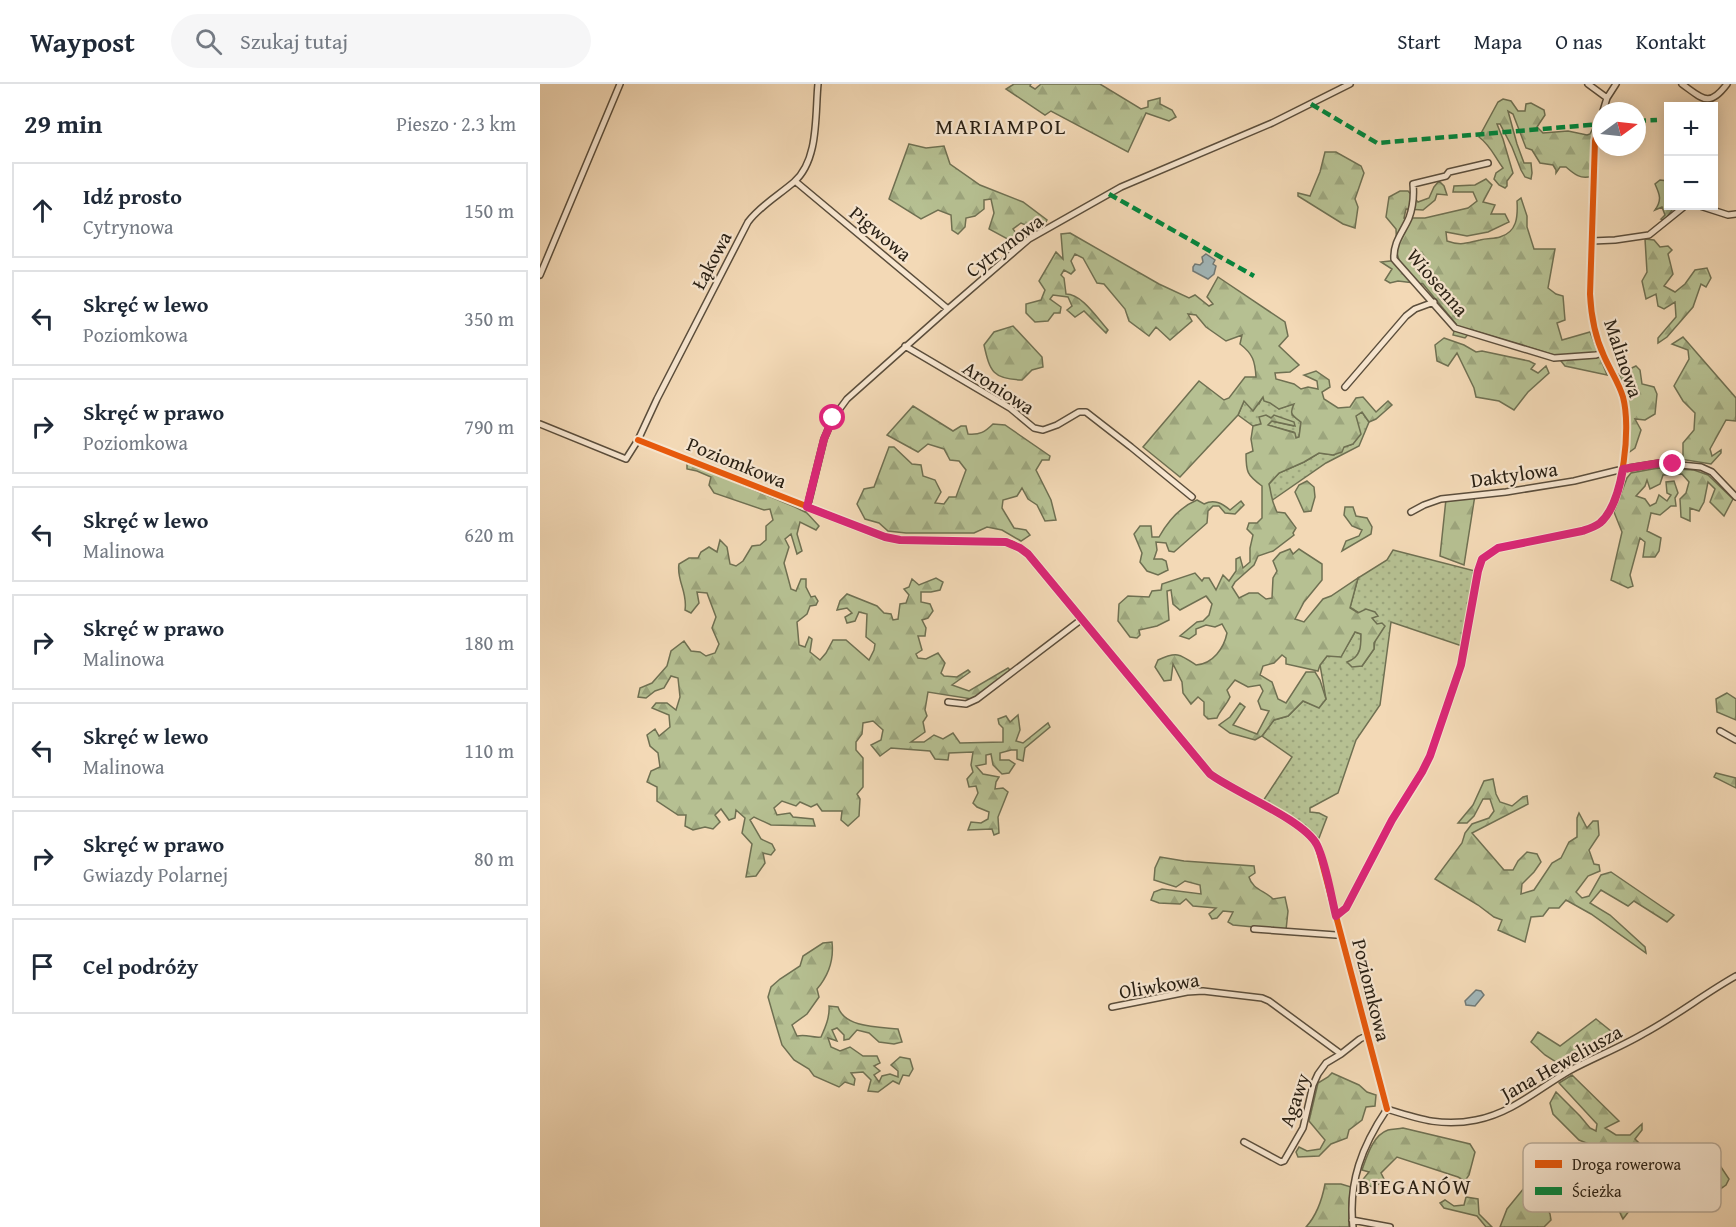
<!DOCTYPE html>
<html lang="pl">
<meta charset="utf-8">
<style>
:root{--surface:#fff;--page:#f6f6f7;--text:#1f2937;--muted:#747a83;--line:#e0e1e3}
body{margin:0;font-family:"Gentium Book Plus",serif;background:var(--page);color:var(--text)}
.controls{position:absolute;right:18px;top:18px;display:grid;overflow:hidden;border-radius:0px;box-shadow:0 3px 15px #0003}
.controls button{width:54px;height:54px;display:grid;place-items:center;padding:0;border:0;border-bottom:2px solid var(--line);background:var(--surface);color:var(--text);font:30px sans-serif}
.compass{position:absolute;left:1052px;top:18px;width:54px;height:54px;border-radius:50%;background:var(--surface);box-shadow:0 3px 15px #0003;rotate:75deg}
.stop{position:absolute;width:18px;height:18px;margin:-14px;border:4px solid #db2777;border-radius:50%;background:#fff}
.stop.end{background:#db2777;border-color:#fff;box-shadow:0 2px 6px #0008}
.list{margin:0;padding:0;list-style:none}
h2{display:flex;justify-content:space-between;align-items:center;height:78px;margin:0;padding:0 24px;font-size:26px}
h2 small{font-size:20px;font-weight:400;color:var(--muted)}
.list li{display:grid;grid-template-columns:39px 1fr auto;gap:18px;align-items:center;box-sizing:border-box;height:96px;margin:0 12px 12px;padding:0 12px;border:2px solid var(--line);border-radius:0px}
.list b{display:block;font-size:22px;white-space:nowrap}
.list p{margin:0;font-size:20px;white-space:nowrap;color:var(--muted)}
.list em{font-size:20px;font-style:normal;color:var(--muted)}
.icon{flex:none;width:33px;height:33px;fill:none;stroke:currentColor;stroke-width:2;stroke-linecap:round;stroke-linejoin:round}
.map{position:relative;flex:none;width:1196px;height:1143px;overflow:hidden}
header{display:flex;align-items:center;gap:36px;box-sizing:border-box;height:84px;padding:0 30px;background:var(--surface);border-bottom:2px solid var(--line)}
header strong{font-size:28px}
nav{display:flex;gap:33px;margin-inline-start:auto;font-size:21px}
.search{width:420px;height:54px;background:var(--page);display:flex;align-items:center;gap:15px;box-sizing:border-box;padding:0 21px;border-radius:33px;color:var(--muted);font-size:22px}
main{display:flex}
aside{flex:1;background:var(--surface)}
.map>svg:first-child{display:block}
</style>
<header>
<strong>Waypost</strong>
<div class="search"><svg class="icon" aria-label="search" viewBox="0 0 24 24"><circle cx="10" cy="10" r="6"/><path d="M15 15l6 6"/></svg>Szukaj tutaj</div>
<nav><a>Start</a><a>Mapa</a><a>O nas</a><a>Kontakt</a></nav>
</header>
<main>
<aside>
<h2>29 min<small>Pieszo · 2.3 km</small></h2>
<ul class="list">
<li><svg class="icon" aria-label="ahead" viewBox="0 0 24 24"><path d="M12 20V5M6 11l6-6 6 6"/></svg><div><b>Idź prosto</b><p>Cytrynowa</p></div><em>150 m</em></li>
<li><svg class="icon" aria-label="left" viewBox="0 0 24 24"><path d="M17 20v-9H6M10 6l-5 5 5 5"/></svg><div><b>Skręć w lewo</b><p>Poziomkowa</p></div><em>350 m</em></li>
<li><svg class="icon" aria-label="right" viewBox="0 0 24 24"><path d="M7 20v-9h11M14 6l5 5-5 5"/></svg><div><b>Skręć w prawo</b><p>Poziomkowa</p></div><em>790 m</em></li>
<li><svg class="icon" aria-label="left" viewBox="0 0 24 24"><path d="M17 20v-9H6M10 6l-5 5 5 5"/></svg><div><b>Skręć w lewo</b><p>Malinowa</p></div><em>620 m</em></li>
<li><svg class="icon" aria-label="right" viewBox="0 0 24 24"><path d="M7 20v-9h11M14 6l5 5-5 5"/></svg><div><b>Skręć w prawo</b><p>Malinowa</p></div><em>180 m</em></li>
<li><svg class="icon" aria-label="left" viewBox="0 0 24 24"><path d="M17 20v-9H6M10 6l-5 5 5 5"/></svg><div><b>Skręć w lewo</b><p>Malinowa</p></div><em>110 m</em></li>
<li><svg class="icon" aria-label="right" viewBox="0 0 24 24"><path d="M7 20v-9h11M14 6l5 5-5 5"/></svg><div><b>Skręć w prawo</b><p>Gwiazdy Polarnej</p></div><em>80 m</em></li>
<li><svg class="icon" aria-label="arrive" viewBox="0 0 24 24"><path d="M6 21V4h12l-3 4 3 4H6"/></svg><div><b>Cel podróży</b></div></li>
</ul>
</aside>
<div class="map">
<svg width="1196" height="1143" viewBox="0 0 1196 1143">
<defs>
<pattern id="grass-dots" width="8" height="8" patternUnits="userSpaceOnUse" patternTransform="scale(1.5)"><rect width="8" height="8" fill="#b6c092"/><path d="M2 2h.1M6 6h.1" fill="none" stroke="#9ca57d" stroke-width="1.8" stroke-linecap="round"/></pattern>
<pattern id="forest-firs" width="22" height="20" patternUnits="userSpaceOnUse" patternTransform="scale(1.5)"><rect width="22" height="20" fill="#b6c092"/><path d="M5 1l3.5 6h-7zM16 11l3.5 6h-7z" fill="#9ca57d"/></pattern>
</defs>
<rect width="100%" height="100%" fill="#f3d9b6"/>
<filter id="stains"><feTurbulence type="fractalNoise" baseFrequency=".00333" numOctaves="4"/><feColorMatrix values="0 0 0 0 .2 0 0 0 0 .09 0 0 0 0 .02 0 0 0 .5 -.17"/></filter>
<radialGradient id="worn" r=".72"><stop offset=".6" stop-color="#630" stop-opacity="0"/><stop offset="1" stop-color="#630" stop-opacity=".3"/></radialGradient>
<path fill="url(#grass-dots)" stroke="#6f7052" stroke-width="1.5" d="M723,312L739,325L755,319L752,331L761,338L759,353L756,354L754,348L727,341L731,337L754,342L731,334L721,340L713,342L698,331L704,317L719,320Z
M822,328L829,338L819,362L786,379L731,417L729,400L739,389L764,378L779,369L794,371L804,363L813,360L815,332Z
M853,466L935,487L922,562L851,538L840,621L816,656L798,709L770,724V728L779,729L787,733L779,754L776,756L765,743L723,717L752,673L722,652L734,636L748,632L763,617L779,623L786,615L780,581L787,572H801L815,548L821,550V564L815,575L822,582L834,565L837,540C829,532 819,530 810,523L818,494L847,476Z"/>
<path fill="url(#forest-firs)" stroke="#6f7052" stroke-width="1.5" d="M474,0H491L490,2L495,5L501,0H560L601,25L608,23V17L620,14V20L632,26L636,33L629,37L606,29L588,68L511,27L505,31L466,5Z
M963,15L971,17L978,27H985L986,20L991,19L1004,26L1005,31L997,43L1003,49L1028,47L1047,51L1050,50L1053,44H1056L1053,53L1052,92C1041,96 1034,90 1026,83H1020L1016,89V86L1013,81L1000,79L992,66L986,64L973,30L968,27L977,60L984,79H991L992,89L991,95L985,93L981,86L972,63L960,40H957L963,55L973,89L967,97V102L965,104L959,101L954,95L956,89L963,84C954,72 951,62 939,53L958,18Z
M369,60L386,64L404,62L410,80L440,101L483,118L507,136L504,141L493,144L481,139L473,145L480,155L473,158L449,145L454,129L451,115L444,116V125L435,132L426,134L425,143L418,150L412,146L411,131L398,126L381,135L349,115Z
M785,68H796L821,82L824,89L815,115L818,123L815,144L803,140L758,112V109L770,112L780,88Z
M946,95L952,101L943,118L955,121L951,130H965L969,138L948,148L927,152L906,148L907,157C921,162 926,159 940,156C947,154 954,155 960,153C977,148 978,133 977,117L981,114L987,132V143L994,165H1015L1008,204L1016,210L1023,212L1025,236L1017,239L1022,256L1050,248L1067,291L1025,282L1017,272L932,246L925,254L913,251L916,240L883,200L858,197L850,199L845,196L852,185L841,178L859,176L857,169L856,145L846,133L849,113L860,107H868L878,118L889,114L894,103L899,97L904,102L907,111L897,110L895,116L883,126L866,125L864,134H885L928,124L937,117L933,108H913L914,102L935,101Z
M1120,96L1128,97V122H1135L1125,136L1121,135L1125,131L1122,123L1115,126C1122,116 1120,111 1115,100Z
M530,149L619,200L649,214L655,211L669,222L673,220L667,213L678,193L745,238L748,252L739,262L759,281L750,288L735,289L736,295L754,300L761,305L768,303L778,305L777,297L764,291L776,287L789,296L790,303L782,308L784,315L798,324L810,323L816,314L823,313L836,328L848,317L852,321L836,335L829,338L822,328L816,332L821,350L813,360L804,363L802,368L793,371L779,369L764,378L739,389L729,400C732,412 731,417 737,428L745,429L756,444L753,449L754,451L733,467L718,472L714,481L695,498L692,503L699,514L709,509H718L726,515L732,514L733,494L737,487L733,477L740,469L750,465L753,470L759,465L782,480V496L764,518L755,535L764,538L783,515L791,512L818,494L810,524L818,529L826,525L835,528L838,532L832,534L837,540L842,539L845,542L834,559V565L822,582L812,583L807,578C821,573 821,563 821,550L815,548L801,573L787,572L780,581L778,587L746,580V574L742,571L734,579L723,582L720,591L732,598L738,615L746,619L766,588H775L780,596L786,615L779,624L763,617L748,632L734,636L722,652L715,656L690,649L679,641L690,633L700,619L705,623L693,641L717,650L729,627L721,625L718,617L723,607L720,601L708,603L695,596L687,606L690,613C686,622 680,626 677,634L668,635L664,631V618L658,613L651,620L643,609L642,598L633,580L631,596L624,597L615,583L618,576C637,567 640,570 656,581C673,580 684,564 687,549L682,540L675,543L666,541L656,545V550L649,555L640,552L657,538L663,537L669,531L672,520L666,512L640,526L633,520L631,506L627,507L629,536L617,542L599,546L600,551L597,554L590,553L578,537L579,520L588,512L609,513L612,507L621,506L622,500L655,489L662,497L664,494H669L676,506L683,491L689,497L696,487V475L700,473L703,484L710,478V464L713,451L707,445L709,439H717L722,434V402C707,391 706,388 706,370L713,367L711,355L713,342L721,340L719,333L726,331L731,334L734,331L754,338L755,342L732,337L728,341L755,349L756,354L759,353L761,338C752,331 749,330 754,320L739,325L730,319L724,317L723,313L713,327L704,317L698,331L640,393L603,363L659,297L684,316L689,314L705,293H716C715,277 713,270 700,260L702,251L686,257L666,243L656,231L648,230L652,237L630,256L616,243L609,252L589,237L585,225L564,200L557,199L543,174L535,170L531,177L535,186L531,190L524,186L521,191L524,194L526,210C542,210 557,234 568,246L566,249L544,227L535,233L527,226L532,222L528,213L513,211L510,215L521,223L520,229H514L508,237L495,238L486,229V220L501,216L505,206L499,197L516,168L523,175L521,150Z
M1105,155L1114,156L1120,163L1128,162L1132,166L1128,170L1133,190L1124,202L1135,208L1145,200L1155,186L1167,184L1171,194L1166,203L1161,200L1153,223L1127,253L1118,259V254L1136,233L1135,218L1124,225L1118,222L1116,210L1106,215L1102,197L1107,188Z
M473,242L502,273L503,283L492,286L482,296C453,295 450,288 444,261L454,248Z
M1143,253L1196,314V337L1186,336L1170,365L1172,372L1181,366V369L1171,380L1140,375L1143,372V359L1154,346L1155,329L1143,317L1134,302L1149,275L1148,266L1132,260Z
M904,254L924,261L936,268L942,267L989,277L995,280L991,285L998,289L1006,282L1009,289L988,308L974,326L959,317L936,313L934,304L917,269L908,282L897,277L895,261Z
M1096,282L1100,286L1102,300L1114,303L1117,310L1115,330L1105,336L1095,335L1101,346L1095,364L1088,369L1089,328L1086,310L1079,290Z
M373,322L413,347L421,342H426L428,350C440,351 445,348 453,340L465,341L510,372L509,376H502L496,386L511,416L516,436L505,437L497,421L488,415L482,404L477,412L463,416L462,424L474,444L486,446L490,451L481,457L462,446L447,443L434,449H366L348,447L339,439L325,435L317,420L324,405L334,403L349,363H354L372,380L381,381L383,392L395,396L401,408L395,419L404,420L409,413H416L426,386L419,377L410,376L404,365L388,360L378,368L347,351Z
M147,378L255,423L267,429L279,442L276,446L260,438L257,450L262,467L257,470L251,450L245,455L249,463L244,479L251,505L256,507L261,495H266V503L271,513L275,512L278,517L276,521L270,522L267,530L257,538L259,561L265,563L269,553L272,555L270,568L280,576L286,569L293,556H306L329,576L334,566L335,560L326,553L327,530L319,528L315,537L307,539L305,533L312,529L307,524L297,526L300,517L307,510L337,522L344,529L351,530L353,536L358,535L360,520L366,519L369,511L364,505L369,503L372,495L379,501L396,494L403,498L400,506L391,508H381V518L390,520L393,527L388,534L382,536L386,544L385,552H378L382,566L376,570L378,574L386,575L398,569L405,579L401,589L404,592L417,593L428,586L430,588L412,601L429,607L468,584L471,587L432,615L388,608L385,626L387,632L383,638L385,648L371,658H384L394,651L403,655L413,649L420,659L463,658V644L459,640L458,635L466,632L470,638L478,631L480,646L476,657L483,659L508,639L510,643L485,664L483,677L477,675V666H471L460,669V676H469L475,680L469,689L462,690L453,681L451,670L446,671V680L436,682L443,690L459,693L456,698L455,705L463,704L468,708L458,733L459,749L454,751L452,745L428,746L431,738L441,739L448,735L449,728L437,723L433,719L438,709L436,702L429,703L427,695L433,688L431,681L433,668L409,669L408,676L395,675L390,667L351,664L340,672L331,661L341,656L343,646L333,637L323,639L322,650L316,658V666L323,674V703L317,710L320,715L319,732L308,742L301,736L302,727H282L277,720L271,723L260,718L256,722L242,717L234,724L237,731L250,729L253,733L273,735L275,742L231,741L214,733L210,736L221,755L232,760L235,766L231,771L223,769L225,779L216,792L206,793L212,760L202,749L205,734L196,726L195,734L189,736L181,725L175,731L180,738L173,745L165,743L153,746L145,742L146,731H138L117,717V703L107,698L111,687L120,683L118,669L110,662L107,651L115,645L119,652L130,643L129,631L112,624L116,619H127L136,626L140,613L138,594L131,592L124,604L115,607L106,614L98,613L100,604L112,599L127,582L131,567L144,557L151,567L160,568L166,572L175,569L179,560L172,544L176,533L167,509L157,508L159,519L151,529L145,526C148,508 136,496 139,480L149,474H158L161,468L169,463L177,468L180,456L187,463L190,480L196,482L203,477L212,462L220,461L226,456V442L233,436L230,425L224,426L174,409L169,401L171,393L157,387L147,385Z
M1118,384L1154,386L1168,391L1193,415L1184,432L1170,418L1175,405L1168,398L1164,418L1159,427L1150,424V437L1141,433L1140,415L1146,409L1149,398L1142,390L1123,391L1120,400L1110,405L1107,396L1105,402L1096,412L1105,415L1110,422L1116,419L1119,411L1127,417L1131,411L1127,409L1126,398L1134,397L1138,409L1135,414L1136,422H1131L1120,431L1111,429L1107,447L1121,454L1119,467L1115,473H1103L1105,458L1100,454L1090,491L1093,502L1088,504L1071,496L1082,448L1074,428L1087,394L1091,389Z
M767,397L774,403L775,413L771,427L764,428L755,408L759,401Z
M935,411L924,481L900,472L906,415Z
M657,416L664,420C674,415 682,419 690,426L701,417L704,421L695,430L685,429L679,422H673L668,427L667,439L634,468L629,467L626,459L616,458L617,466L614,475H622L626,477L628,486L618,491L607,487L600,478L602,469L594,450L600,442H611L612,453H619C628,437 640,423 657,416Z
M805,423H813L816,432L827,434L832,443L831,450L802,467L806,457L819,452L822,446L812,442L804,431Z
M1187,609L1196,615V636L1177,628L1176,615Z
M1176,689L1196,694V704L1174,693Z
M953,695L956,710L960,718L972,722L983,713L987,712L988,720L932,749L964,786H973L978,777L987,768L997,770L1001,778L994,788L982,800L981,810L994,806L1012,779L1021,774L1029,758L1037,753V734L1039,729L1047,744L1053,737H1058L1059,751L1049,766L1054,780L1059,781L1060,787L1048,792L1036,808L1042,814L1049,812L1061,791L1071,788L1134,831L1127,838L1094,817L1088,822L1061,806L1050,819L1070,831L1105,863L1106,869L1051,830L1026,816L1019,824H1009L1003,832L991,833L985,858L958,846L962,836L954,833L938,821L895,795L922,759L925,749L932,740L949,734L954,727L950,715H943L934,732L927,739H918L933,721L944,697Z
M620,773L644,777L714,782L715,789L709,793C712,805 725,807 733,815L745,813L748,827L746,846L693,841L688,838L693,828L683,827L677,834L672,835L669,830L676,824L653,822L646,815L640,820L619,819L611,816L614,808L622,805L661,810L660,801L645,797L636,803L614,796L615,784Z
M292,858C294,876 289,891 277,905L279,913L267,930L252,941L257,952C268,950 271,954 281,953C285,944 290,933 289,922L298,923C305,944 339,943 358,945L362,958L354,960L339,958L329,949L317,946L309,955L304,956V951L297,944L292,946L297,957L288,954L291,963L300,967L310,963L323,972H337L340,979L334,982L340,987L334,991L339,998L342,992L350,990L358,993V987L351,981L360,973L370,975L373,985L369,992L363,991L359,1000L353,997L338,1008L328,1007L331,996L323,988L311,989L315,995L314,1001L305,998L299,1003L274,992L269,985L254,976L242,961L236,941L228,913L231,903L240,895L260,882L263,872L283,859Z
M1056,935L1077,952L1042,972L1022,982L1005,971L991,958L998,948L1020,962Z
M792,989L819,1001L827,1008L836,1011L835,1022L826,1023L822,1036L809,1046L807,1054L791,1060L779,1072L758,1073L756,1068L759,1063L767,1067L780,1065L785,1056L769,1037L778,999L788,993Z
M1032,991L1079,1037L1065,1044L1076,1051H1090L1102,1040V1046L1095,1055L1103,1063L1108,1073L1088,1066L1090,1077L1111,1091L1117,1088L1118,1078L1113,1075L1111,1068L1117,1061L1126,1065L1138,1060L1153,1062L1169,1080L1175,1074L1189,1095L1186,1101L1169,1113L1156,1099L1145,1121L1138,1125L1110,1113L1105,1116L1099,1114L1083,1135C1080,1130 1079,1125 1076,1120C1072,1113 1068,1110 1065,1101L1046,1092L1044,1084L1052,1074L1049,1060L1039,1056L1013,1030L1010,1019L1016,1008L1040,1032L1050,1044L1056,1047L1057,1040L1019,999Z
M863,1044L930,1060L935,1068L929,1091L925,1097L918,1093L857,1073L841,1089L845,1097L833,1103L820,1099L829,1088L822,1086C827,1072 833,1051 848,1046C852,1045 858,1045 863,1044Z
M997,1088L1002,1092L993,1101L992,1107L998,1106L1010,1130L1011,1136L1004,1143H960L967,1125Z
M785,1100H801L811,1103L809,1119V1143H766C777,1131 782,1116 785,1100Z
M926,1113L938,1115L939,1130L952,1143H946L937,1132L904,1124L900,1119L905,1116L914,1122L924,1121Z"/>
<path fill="#a1b7ba" stroke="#717a77" stroke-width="1.5" d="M666,170L675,176L673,180L676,182L674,190L668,195L653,187V183L655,180L660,181L663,178L662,173Z
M936,906L941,907L944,911L935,922L926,921L925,917Z"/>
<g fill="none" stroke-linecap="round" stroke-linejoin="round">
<defs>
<path id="street" d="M1048,0L1067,14
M1142,0C1163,15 1169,24 1187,0
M1063,27L1067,14L1076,0
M948,79L909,88L906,92L873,100C874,111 873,123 869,134C863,148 853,158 854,175L915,244L1014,274L1056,271L1062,269
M255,97L408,225
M1160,122L1188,131L1196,130
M1052,157L1075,156L1109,151L1145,122
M0,191L80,0
M365,262L470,324L494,344L503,346L517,341L539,328H546L591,363L652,413
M805,303L866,232L875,225L894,218
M0,340L86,375L98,356L117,315L208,138C221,121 239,111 254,98C279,76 275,31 278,0
M98,356L345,453L360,456L466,458L473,460L488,470L670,690C700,712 757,731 777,760L847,1025
M267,424L284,355L293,334L307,315L408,225L489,155L581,103L732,39L810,0
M871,428L884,421L901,415L966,408L1034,397L1083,385L1120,379L1161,383L1172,388L1196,413
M408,618L426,620L437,615L542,535
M1180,647L1196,656
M796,832L806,824L852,736L882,689L890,672L921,581L938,487L942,475L958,464L1042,447C1049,445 1057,442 1062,437C1084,413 1091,343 1083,313C1079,299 1070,286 1064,272C1055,253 1051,230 1050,210L1055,57L1061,32
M714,845L796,851L800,850
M572,923L647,908L663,907L722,914L729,917L801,970L820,955L826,952
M847,1025C879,1035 902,1043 936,1036C972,1029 998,1005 1029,987C1053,974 1079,964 1103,950C1135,933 1164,910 1196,892
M704,1058L741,1078L744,1077L763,1044L773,1001L778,990L786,979L801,970
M812,1136L850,1143
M813,1143C808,1098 822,1062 847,1025"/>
</defs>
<use href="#street" stroke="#5b4e3c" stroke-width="8"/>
<use href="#street" stroke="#f7e6d0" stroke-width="5"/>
<path stroke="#00873e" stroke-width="4.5" stroke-dasharray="9 4.5" stroke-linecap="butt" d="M771,20L837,59L1061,40
M1097,37L1117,36
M569,110L714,192"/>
<defs>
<path id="cycleway" d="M98,356L345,453L360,456L466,458L473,460L488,470L670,690C700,712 757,731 777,760L847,1025
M796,832L806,824L852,736L882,689L890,672L921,581L938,487L942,475L958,464L1042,447C1049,445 1057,442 1062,437C1084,413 1091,343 1083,313C1079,299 1070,286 1064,272C1055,253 1051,230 1050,210L1055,57L1061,32"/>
</defs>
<use href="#cycleway" stroke="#f7e6d0" stroke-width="10"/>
<use href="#cycleway" stroke="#e8590c" stroke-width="6"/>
</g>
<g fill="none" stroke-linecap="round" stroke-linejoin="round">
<path stroke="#db2777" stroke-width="8" d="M293,334L284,355L267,423L345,453L360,456L466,458L480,464L488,470L670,690C696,709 764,736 777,761C786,779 791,812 796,832L806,824L852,736L882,688L890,672L921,581L938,487L942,475L958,464L1042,447C1048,445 1055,443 1060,439C1074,427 1080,402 1083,385L1120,379L1133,380"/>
</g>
<g text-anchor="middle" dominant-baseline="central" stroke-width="4.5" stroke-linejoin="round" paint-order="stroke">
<g font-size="20" fill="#281f13" stroke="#f7e6d0">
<text transform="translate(341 149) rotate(40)">Pigwowa</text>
<text transform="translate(464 161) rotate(-37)">Cytrynowa</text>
<text transform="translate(171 176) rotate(-62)">Łąkowa</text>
<text transform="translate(898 198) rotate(49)">Wiosenna</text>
<text transform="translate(1084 274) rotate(71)">Malinowa</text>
<text transform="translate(459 303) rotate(33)">Aroniowa</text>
<text transform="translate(197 378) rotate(22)">Poziomkowa</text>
<text transform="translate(974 390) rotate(-8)">Daktylowa</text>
<text transform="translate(619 901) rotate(-9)">Oliwkowa</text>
<text transform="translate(832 906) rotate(76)">Poziomkowa</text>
<text transform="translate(1021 978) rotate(-29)">Jana Heweliusza</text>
<text transform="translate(754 1016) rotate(-71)">Agawy</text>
</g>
<g font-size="22" letter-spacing="1.5" fill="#281f13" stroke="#f7e6d0">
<text x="461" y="42">MARIAMPOL</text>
<text x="875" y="1102">BIEGANÓW</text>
</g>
</g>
<rect x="983" y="1059" width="198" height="69" rx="9" fill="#f7e6d0" stroke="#b9aa97" stroke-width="1.5"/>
<rect x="995" y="1076" width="27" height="8" fill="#e8590c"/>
<rect x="995" y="1103" width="27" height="8" fill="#00873e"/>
<g font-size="16" fill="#281f13">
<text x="1032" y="1086">Droga rowerowa</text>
<text x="1032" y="1113">Ścieżka</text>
</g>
<rect width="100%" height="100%" filter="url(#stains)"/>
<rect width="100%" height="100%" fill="url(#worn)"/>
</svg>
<div class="controls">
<button>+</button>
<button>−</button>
</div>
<svg class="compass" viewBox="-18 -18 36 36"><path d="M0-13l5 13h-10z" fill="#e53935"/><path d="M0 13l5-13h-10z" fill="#747a83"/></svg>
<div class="stop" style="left:293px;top:334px"></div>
<div class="stop end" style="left:1133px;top:380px"></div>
</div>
</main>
